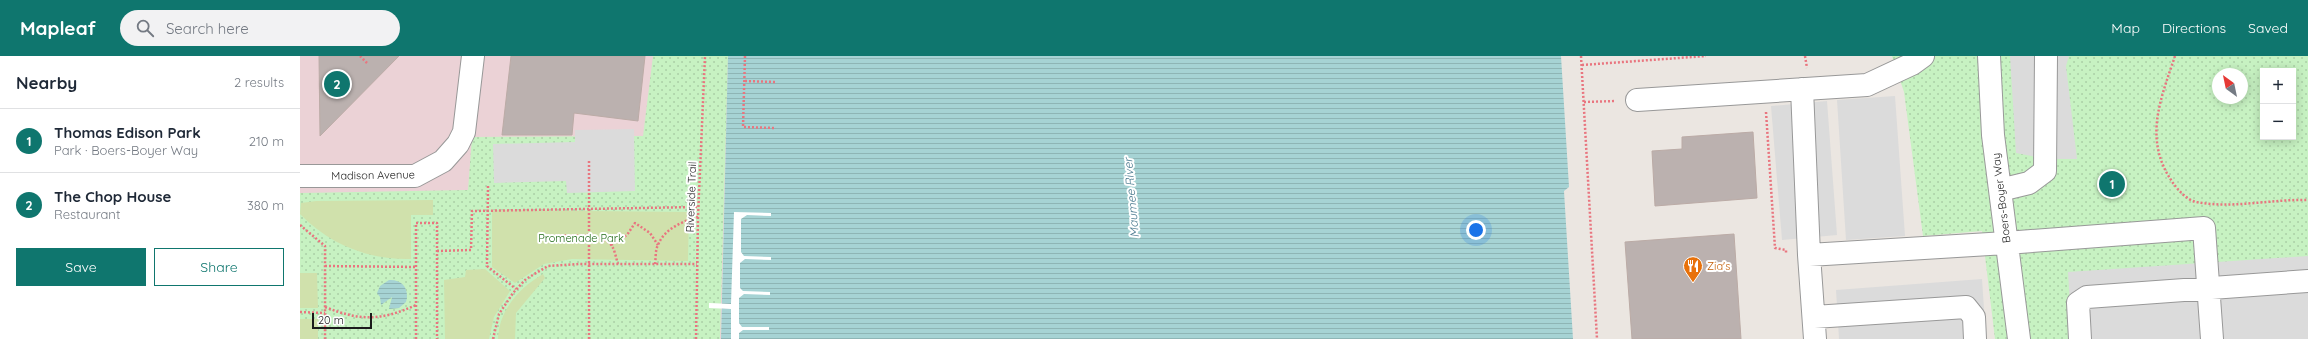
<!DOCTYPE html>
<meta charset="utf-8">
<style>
:root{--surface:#fff;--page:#f2f2f3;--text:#1f2937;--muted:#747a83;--line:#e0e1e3;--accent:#0f766e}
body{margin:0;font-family:Quicksand,sans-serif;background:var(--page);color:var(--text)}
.controls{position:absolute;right:12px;top:12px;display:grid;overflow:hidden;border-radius:0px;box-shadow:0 2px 10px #0003}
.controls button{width:36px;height:36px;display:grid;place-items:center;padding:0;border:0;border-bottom:1px solid var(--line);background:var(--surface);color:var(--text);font:20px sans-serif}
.compass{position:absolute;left:1912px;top:12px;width:36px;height:36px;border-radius:50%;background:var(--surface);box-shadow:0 2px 10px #0003;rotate:327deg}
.scale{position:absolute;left:12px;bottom:10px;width:60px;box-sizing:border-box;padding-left:4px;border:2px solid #1b1b1b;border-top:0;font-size:11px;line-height:14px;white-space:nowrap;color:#1b1b1b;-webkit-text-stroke:3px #fff;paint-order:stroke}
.you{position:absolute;left:1176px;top:174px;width:14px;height:14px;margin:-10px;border:3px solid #fff;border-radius:50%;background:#1a73e8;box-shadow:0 0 0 6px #1a73e833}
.badge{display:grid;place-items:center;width:26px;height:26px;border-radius:50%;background:var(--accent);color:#fff;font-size:13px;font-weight:700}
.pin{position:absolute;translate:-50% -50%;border:2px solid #fff;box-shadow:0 1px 4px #0006}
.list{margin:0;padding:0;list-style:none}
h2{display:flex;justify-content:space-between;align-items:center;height:52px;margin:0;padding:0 16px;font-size:17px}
h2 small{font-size:13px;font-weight:400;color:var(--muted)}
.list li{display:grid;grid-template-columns:26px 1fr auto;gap:12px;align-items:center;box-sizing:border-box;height:64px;padding:0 16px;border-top:1px solid var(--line)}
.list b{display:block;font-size:15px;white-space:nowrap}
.list p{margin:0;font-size:13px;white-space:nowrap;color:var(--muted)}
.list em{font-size:13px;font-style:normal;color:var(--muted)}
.actions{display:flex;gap:8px;padding:12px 16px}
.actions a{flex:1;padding:9px 0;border:1px solid var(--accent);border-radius:0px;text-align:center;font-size:14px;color:var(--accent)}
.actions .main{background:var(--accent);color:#fff}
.icon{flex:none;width:22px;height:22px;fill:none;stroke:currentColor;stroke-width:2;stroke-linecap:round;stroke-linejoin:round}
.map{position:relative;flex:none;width:2008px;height:283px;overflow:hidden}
header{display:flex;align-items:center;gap:24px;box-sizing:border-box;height:56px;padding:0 20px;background:var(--accent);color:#fff}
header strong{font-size:19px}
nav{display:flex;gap:22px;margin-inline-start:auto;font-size:14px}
.search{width:280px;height:36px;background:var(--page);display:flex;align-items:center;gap:10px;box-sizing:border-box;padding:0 14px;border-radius:22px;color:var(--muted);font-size:15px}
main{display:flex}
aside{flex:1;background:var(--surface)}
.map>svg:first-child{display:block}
</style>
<header>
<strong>Mapleaf</strong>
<div class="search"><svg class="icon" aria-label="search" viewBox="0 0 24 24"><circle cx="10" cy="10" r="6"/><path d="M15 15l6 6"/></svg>Search here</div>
<nav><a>Map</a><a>Directions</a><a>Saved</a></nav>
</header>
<main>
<aside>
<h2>Nearby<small>2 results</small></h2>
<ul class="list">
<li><span class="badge">1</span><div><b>Thomas Edison Park</b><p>Park · Boers-Boyer Way</p></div><em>210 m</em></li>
<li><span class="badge">2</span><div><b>The Chop House</b><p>Restaurant</p></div><em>380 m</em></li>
</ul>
<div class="actions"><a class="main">Save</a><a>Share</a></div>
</aside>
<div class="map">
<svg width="2008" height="283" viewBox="0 0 2008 283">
<defs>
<pattern id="park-dots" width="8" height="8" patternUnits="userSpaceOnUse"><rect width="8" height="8" fill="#c7f2c2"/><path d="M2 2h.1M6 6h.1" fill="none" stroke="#aacfa6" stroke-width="1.8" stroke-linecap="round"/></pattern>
<pattern id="water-rules" width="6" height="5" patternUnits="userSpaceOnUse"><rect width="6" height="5" fill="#a6d3d4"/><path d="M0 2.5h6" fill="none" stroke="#8eb5b5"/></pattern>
</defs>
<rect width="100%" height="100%" fill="#ebe6e1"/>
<path fill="#ebd2d6" d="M0,0H428L421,283H0Z"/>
<path fill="url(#park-dots)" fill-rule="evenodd" d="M353,0H428L420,283H0V137L168,134L172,81L343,80Z
M1592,0H2008V283H1695L1682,175L1623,180L1604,36ZM1963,15H1993V81H1963ZM1918,18H1942V42H1918Z"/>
<path fill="#d0e1ac" d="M133,144V159H111V203C69,204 30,189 0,158L1,147L16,145Z
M192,154L389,156L388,205L272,203L244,208L215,227L192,211Z
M185,213L210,235L194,261L189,283H145L144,224L165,221L166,214Z
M0,217H17L18,252H0Z
M243,218L245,222L216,257L215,283H198C199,254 219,232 243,218Z
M0,263H18V283H0Z"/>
<path fill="#dbdbdb" d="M1710,0H1769L1766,10L1777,103H1746L1716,97Z
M1595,40L1605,180L1546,184L1537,44Z
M1527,45L1537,179L1482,184L1471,50Z
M334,73L335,135L267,137L266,125L194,127L193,88L275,86V74Z
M2008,200V283H1772L1768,216Z
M1682,223L1686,283H1539L1536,234Z"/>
<path fill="url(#water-rules)" d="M428,0H1261L1269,131L1264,135L1273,283H421Z
M89,224C102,223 110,233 106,246L99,252L89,253L92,241L81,249L80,241L77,237L80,230Z"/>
<path fill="#fff" d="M434,156L471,157V160L447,159L441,163V196L444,200L471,201V204L445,203L440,207V232L443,235L470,236V239L444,238L439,242V267L442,271H469V274H443L439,277V283H431V253L409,252V247L431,248Z"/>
<path fill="#bbb1af" stroke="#bbaba6" d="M19,0H99L20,80Z
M211,0H345L338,65L274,57L272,79H202Z
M1453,76L1457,142L1355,150L1352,95L1382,93V81Z
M1434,178L1441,283H1332L1325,186Z"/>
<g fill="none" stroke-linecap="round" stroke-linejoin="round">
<defs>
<path id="minor" d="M1689,0L1693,79L1719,283
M1502,33L1509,199L1515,283
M1337,44L1567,29L1612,8L1623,0
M0,120H115L143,105L158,88L164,76L173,0
M1700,134L1729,127L1745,115L1746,0
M1509,199L1706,187L1904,172L1912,283
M1514,261L1666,251L1674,261L1675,283
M1780,283L1778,247L1787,241L2008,225"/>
</defs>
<use href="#minor" stroke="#989898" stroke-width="24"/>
<path stroke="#e9757f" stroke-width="2.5" stroke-dasharray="2 2" stroke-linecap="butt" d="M60,0L67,7
M445,0L443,71L476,72
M1281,0L1297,283
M1505,0L1507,12
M1875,0C1860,45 1843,84 1873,127C1878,134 1887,144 1896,146C1932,153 1971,143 2008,144
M1282,9L1406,0
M445,25L476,26
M1284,46L1316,45
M1466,56L1475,192L1486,194V197
M289,105V283
M188,130L187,210L216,233
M0,169L25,190V283
M252,180C266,180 303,176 312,190C315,195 316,202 318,208
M311,189L327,179L335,167L350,177L358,189
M137,195L171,194L172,155L398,151
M355,208C356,203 355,194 358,189C364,173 383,165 398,161
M25,210L116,211
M25,251C60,265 81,265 116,249
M0,256L25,257
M116,283V167H137V283
M193,283L199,258L213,237L226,223L248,210L279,208H397
M396,283L398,161L405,0"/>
<use href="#minor" stroke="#fff" stroke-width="22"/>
</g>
<defs>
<symbol id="restaurant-pin" viewBox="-11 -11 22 30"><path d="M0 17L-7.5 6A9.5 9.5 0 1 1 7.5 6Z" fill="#e8710a" stroke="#fff"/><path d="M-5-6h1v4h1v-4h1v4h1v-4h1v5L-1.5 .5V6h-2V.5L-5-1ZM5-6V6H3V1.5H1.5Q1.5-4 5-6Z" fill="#fff"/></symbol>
</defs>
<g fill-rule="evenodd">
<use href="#restaurant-pin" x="1382" y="199" width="22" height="30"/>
</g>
<g text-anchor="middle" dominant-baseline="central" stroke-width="4" stroke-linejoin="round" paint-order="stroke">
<g font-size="11" fill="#1b1b1b" stroke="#fff">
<text transform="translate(73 119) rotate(-1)">Madison Avenue</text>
<text transform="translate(391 141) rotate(-88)">Riverside Trail</text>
<text transform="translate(1701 142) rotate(-97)">Boers-Boyer Way</text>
</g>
<g font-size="11" fill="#206b17" stroke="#fff">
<text x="281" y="182">Promenade Park</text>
</g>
<g font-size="11" fill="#c56008" stroke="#fff" text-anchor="start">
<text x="1407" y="210">Zia's</text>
</g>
<g font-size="12" font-style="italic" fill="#4c7b90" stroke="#fff">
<text transform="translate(831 142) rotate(-95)">Maumee River</text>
</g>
</g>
</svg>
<div class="controls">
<button>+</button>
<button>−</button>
</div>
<svg class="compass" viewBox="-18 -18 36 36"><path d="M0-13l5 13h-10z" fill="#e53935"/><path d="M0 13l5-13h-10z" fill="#747a83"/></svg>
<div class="scale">20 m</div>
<div class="you"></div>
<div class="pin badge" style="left:1812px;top:128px">1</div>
<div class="pin badge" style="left:37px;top:28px">2</div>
</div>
</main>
